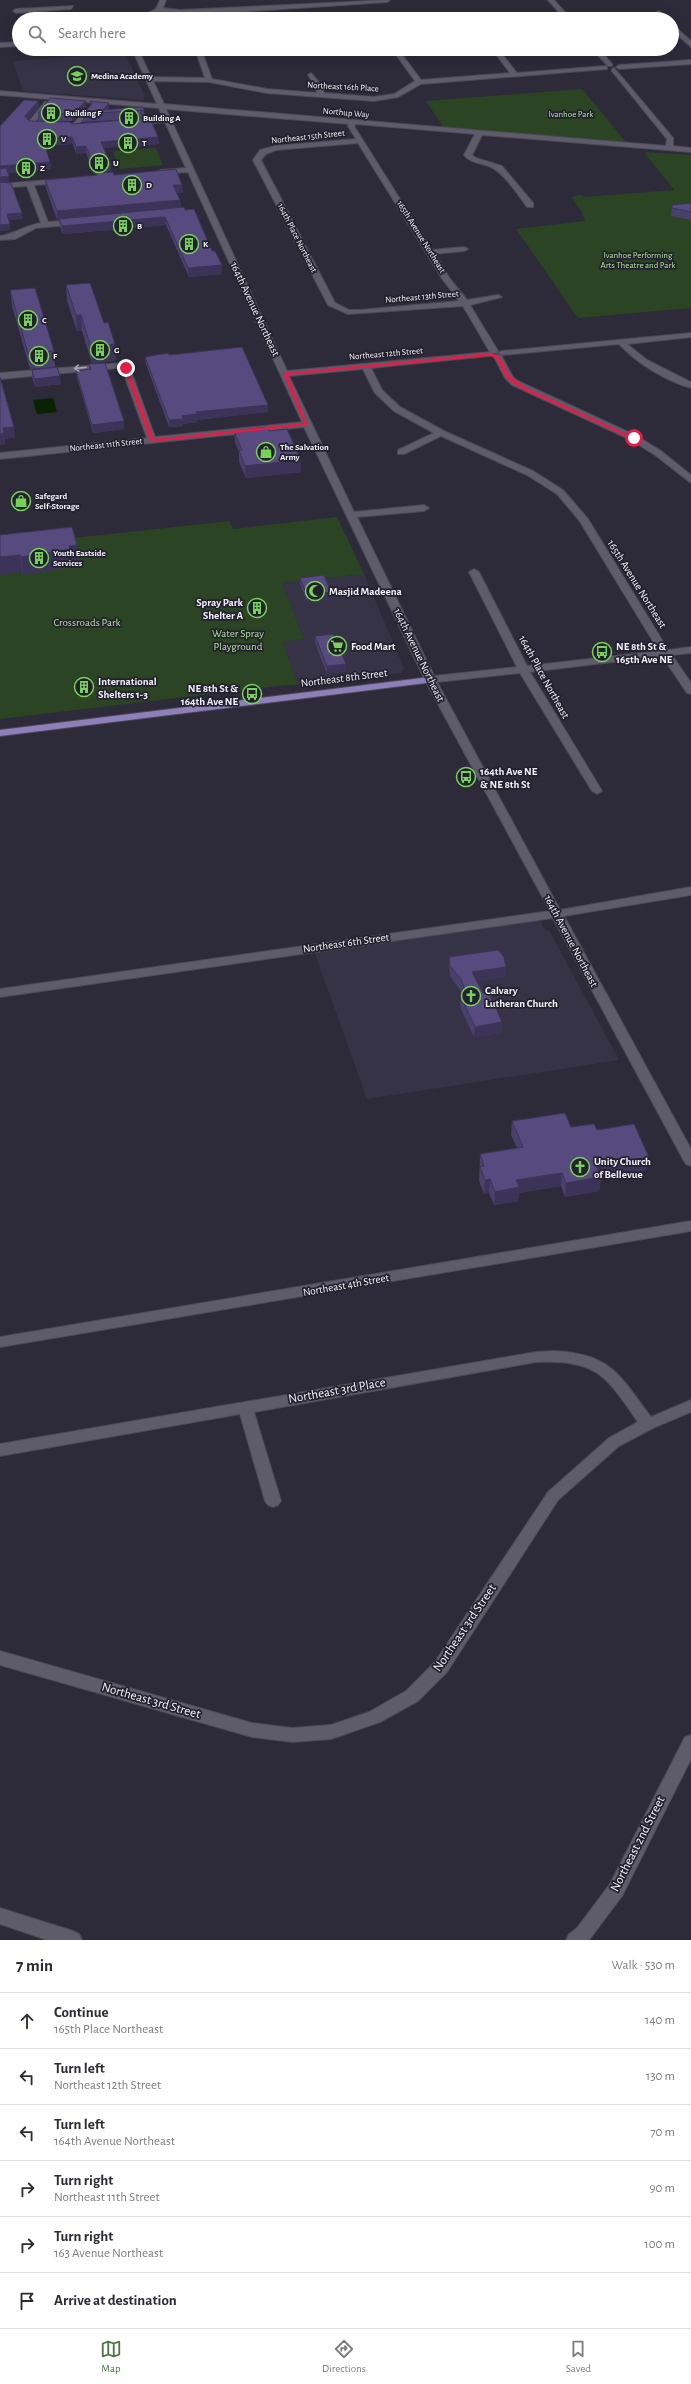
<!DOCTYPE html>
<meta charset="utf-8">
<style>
:root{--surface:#fff;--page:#f2f2f3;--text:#2b2b33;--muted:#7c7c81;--line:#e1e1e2;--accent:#4e7644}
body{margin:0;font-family:"Alegreya Sans",sans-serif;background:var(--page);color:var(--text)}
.stop{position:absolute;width:12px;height:12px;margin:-9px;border:3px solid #e11d48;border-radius:50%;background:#fff}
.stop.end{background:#e11d48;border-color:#fff;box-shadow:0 1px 4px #0008}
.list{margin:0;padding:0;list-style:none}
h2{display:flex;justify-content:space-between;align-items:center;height:52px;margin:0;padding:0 16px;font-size:17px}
h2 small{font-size:13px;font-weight:400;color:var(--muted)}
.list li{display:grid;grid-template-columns:26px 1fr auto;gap:12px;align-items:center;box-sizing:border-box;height:56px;padding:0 16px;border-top:1px solid var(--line)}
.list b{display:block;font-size:15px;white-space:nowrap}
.list p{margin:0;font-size:13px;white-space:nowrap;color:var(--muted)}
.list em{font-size:13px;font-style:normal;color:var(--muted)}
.icon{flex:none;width:22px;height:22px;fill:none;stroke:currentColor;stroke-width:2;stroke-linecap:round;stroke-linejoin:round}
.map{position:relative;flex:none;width:691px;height:1940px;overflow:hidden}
.search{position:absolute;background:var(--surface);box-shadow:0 4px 16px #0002;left:12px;right:12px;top:12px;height:44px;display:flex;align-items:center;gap:10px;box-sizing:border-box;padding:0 14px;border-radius:22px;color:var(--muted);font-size:15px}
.sheet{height:388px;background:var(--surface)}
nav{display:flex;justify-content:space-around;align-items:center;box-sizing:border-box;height:56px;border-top:1px solid var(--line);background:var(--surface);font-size:11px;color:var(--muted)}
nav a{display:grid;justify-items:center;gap:2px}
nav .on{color:var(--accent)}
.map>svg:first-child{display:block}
</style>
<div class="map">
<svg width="691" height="1940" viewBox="0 0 691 1940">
<rect width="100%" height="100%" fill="#2d2b39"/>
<path fill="#373347" d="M125,53L145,97L142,100L23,91L13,61Z
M364,574L404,668L401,673L298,685L283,642L304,639L282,583Z
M538,917L544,928L550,932L619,1060L367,1099L313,948Z"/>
<path fill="#2b4423" d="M582,89L626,142L443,127L426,101Z
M156,148L163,165L120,169L113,151Z
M644,152L691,155V308L578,318L516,229L585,221L582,212L571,197L580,195L585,197L674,190Z
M337,517L364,574L282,583L304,639L283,642L298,685H286L0,719V546L230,521L233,529Z"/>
<path fill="#092301" d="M53,398L57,412L37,414L33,400Z"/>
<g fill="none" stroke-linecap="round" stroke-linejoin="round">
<defs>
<path id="minor" d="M160,0H166L163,8L180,10L390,0L387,2L209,14L160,12L145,19H137L156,9Z
M548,0H554L571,19H565Z
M73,6L71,9L16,13L13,11L16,9Z
M659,11L668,19H661L656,13Z
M672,24L691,41V47L672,30Z
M19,42V46L0,47V43Z
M132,49H138L151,77L205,78L195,49H201L212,79L267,89L317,93L315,85L308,75L311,73L321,85L324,93L374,97L394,94L415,81L392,49H398L421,80L510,73L492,49H498L517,73L605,66L607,67V69L421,84L398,97L374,101L267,93L209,82L153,81L164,104L666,146L667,139L612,71V69L614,68L673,138V146L691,148V152L482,135L472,155L476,158L502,166L533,203V207H527C518,195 509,180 497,171C488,162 473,166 464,155L475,134L356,124L354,126L432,250L464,247L468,249L464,251L435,254L450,279L467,300L498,295L502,297L470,305L498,351L497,353H493L489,356L371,368L382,390L400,407L444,431L533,471L563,490L588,519L668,650L691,647V653L672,655L691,683V694L687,693L662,656L530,672L602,791L597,794L592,791L520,673L437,682L560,910L691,887V895L564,916L691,1149V1166L686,1164L684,1161L553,918L0,997V989L550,911L425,680L304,427L0,459V453L147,438L122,369L118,368L0,379V373L122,363L130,368L155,437L302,422L188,172L161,174L157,172L161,170L186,168L165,122L136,125L133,123L136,121L163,118L159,108L0,95V91L157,104ZM166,109L349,124L348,126L356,139L275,146L260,150L253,160L328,305L348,314L463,306L490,352L287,371ZM358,143L443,280L459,301L360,310H349L335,303L261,160L266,154L276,150ZM363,369L375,393L394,411L434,433L398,450V454H404L441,436L527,475L557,494L579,520L659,651L527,666L479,572L474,569L469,572L517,667L434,676L357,517L424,511L429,508L424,505L354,512L289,376Z
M592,49H599L612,64V66H608Z
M691,60V64L619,69L616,67L619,65Z
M45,102L50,103L32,125H28V123Z
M86,110L91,111L75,128H71V126Z
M61,179H64V183L34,185L48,222L76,220H79V224L36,228L15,239L0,240V236C15,234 26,225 41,223L27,186L0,188V184Z
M691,333V337L627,344L647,360L691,382V388C665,381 637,363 619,344L502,355L498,353L502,351Z
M495,355H501L513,377L518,381L637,436L661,451L691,475V483L655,455L631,440L512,385L505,378L494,357Z
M691,1221V1231L0,1347V1337Z
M554,1351C612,1354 619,1375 651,1417L691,1400V1412L653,1428L619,1446L558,1500L447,1672L418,1701L380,1722L331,1739L292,1742L252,1737L0,1665V1651L252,1723L292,1728L331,1725L369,1712L406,1691L435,1662L548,1492L609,1438L638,1422C605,1375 598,1360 536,1362L254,1412L281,1501L278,1505L273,1507L268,1505L265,1501L240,1414L0,1456V1444L536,1352Z
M691,1735V1759L622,1896L589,1940H566L569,1934L577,1928L610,1884L685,1737Z
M0,1908L73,1931L79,1934L82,1940H47L0,1924Z"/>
<path id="major" d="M430,677L435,680L434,682L0,736V730Z"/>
</defs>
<use href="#minor" stroke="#4b4955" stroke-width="2"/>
<use href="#major" stroke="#4b4955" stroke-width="2"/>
<use href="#minor" fill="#5e5b6b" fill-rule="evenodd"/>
<use href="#major" fill="#8c7fba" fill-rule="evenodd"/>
</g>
<path fill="#4a406c" d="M38,101L39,108L29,120V121L73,124L158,137L159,144L104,148L111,166V172L114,175L182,185L183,193H177L180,200L181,208L222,274L189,277L166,225L63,234L60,227L59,219L57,220L46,188L45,180L96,175V174H94L86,153L76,154L73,144L45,146L50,162L51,169L8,173L9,182L2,183L23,219L8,220L10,230L0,231V126Z
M86,101V108L72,121H38V113Z
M90,101L109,109L144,110L145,118L83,122V114L90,106Z
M691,203V220L671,216L672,205Z
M66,285L116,360L92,364L82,331H77L67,301Z
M10,290L54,351L55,367L30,369L12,306Z
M169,355L268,405V412L197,420V422L183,424V426L169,427L146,364L145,357Z
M89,364L124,429L93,433L77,378L76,371L89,369Z
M32,370L61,384L35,387L32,377Z
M234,431H269L301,460V472L246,478L239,462V452L235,442Z
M0,535L79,563L71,564L72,567L23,575L22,572Z
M300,578L331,599L307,601L300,584Z
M315,636L346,671L327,674L315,643Z
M449,957L506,967L505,977L477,981L483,993L502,1022L501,1033L474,1037L460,1007L461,997L463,996L460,990L450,976L449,967Z
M512,1121L597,1130L647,1170L601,1178L599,1191L565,1197L561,1186L519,1193L518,1201L494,1205L489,1193L484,1194L479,1181L480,1154L517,1148L511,1135Z"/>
<path fill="#3c3458" d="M38,101L39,108L26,123L25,116Z
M86,101V108L72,121V114Z
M109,103V110H103Z
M72,137L73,144L43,146V139Z
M158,137L159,144L102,148L101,142Z
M86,146V153L76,154V147Z
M50,162L51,169L0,173V166Z
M111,166V173L94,174V167Z
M9,176V182L0,183V177Z
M173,185H182L183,193H174Z
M180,200L181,209L57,220V211Z
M22,213L23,219L7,220V214Z
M165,217L166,225L63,234L62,226Z
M10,224V230L0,231V225Z
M222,265V274L189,277L188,268Z
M76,315H81L82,331H77Z
M115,344L116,360L92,364L91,348Z
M60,376L61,384L35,387L34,379Z
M268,405V412L197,420V422L183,424V426L169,427V420L196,412Z
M124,421V429L93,433L92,425Z
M14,427L15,438L5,439V444L0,445V434L3,428Z
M301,460V472L246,478L245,466Z
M77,545L79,563L71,564L72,567L23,575L21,557L69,546Z
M20,555L22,572L0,575V557Z
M331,592V599L307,601V595Z
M346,664V671L327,674V666Z
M506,967L505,977L472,982V972Z
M502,1022L501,1033L474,1037L475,1027Z
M649,1157L647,1170L601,1178L599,1191L565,1197L566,1183L596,1165Z
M562,1173L561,1186L519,1193L518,1201L494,1205L495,1192L516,1180Z
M490,1179L489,1193L484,1194L485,1180Z"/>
<path fill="#564a7e" stroke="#3c3458" d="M50,98L86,101L72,114L38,113Z
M24,100L38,101L25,116L29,121L69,122L73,124L150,118L158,137L101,142L111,166L94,167L86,146L76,147L72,137L43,139L50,162L0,166V126Z
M90,101L109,103L103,110L143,107L144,110L83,114L92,104Z
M6,168L9,176L0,177V169Z
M176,169L182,185H173L180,200L57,211L45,180L97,175L96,173L113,172L114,175Z
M0,182L11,183L22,213L7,214L10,224L0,225Z
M691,203V212L672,208V205Z
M184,207L185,210L194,209L212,251H215L222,265L188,268L165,217L62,226L59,219Z
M90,283L104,323L108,322L115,344L91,348L81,315H76L66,285Z
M35,288L54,351L28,353L10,290Z
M242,347L268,405L196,412L197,414L182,416L183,419L169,420L145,357L168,353L169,355Z
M105,363L124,421L92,425L76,371L91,369L89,364Z
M57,367L60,376L34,379L32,370Z
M0,377L14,427L3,428L4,433L0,434Z
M267,427L269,431L287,429L301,460L245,466L239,450H242L234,431Z
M72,527L77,545L69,546L70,549L21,557L20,555L0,557V535Z
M324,575L331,592L307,595L300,578Z
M333,634L346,664L327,666L315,636Z
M498,950L504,957L506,967L472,972L483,993H489L502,1022L475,1027L461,997L467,996L461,979L450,966L449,957Z
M565,1113L571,1127L594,1124L597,1130L634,1124L649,1157L596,1165L601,1177L566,1183L562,1173L516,1180L519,1187L495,1192L490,1179L485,1180L480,1167L484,1166L480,1154L523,1147L512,1121Z"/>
<defs><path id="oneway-shaft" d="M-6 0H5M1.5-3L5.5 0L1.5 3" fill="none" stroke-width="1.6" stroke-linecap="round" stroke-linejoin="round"/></defs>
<use stroke="#a8a6b3" href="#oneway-shaft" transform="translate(80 368) rotate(174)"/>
<path fill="#e11d48" d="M490,353L499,356L511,377L527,388L636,438L632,439L524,390L507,379L496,358L488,356L288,375L308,425L152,442L150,440L124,368H128L154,439L304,423L283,373Z"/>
<defs>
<symbol id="school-ring" viewBox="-11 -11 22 22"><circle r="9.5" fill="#24212e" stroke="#78d158" stroke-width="1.5"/><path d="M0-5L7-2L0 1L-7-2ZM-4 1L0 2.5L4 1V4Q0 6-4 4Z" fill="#78d158"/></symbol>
<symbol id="building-ring" viewBox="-11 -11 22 22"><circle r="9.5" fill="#24212e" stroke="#78d158" stroke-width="1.5"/><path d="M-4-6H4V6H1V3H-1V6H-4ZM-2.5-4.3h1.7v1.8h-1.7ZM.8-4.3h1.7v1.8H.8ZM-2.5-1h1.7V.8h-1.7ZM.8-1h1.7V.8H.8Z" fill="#78d158"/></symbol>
<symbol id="shop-ring" viewBox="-11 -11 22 22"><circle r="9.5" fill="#24212e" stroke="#78d158" stroke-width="1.5"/><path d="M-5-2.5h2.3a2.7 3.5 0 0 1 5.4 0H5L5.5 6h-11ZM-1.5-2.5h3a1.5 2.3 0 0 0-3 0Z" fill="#78d158"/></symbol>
<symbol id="mosque-ring" viewBox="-11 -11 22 22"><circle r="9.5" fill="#24212e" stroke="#78d158" stroke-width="1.5"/><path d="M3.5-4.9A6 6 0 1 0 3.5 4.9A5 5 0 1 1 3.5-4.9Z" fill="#78d158"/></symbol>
<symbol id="supermarket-ring" viewBox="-11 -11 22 22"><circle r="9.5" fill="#24212e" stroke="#78d158" stroke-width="1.5"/><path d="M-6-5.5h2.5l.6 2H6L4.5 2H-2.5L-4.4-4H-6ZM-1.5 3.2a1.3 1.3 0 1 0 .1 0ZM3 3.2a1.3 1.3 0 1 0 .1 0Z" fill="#78d158"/></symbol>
<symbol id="bus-ring" viewBox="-11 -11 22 22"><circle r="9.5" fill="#24212e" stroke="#78d158" stroke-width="1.5"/><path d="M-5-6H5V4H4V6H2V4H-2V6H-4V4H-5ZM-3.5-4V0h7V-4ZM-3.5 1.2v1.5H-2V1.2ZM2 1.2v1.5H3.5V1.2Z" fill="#78d158"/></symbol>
<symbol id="church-ring" viewBox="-11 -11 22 22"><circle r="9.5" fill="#24212e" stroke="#78d158" stroke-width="1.5"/><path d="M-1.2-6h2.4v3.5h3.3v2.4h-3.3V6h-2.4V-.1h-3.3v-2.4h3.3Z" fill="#78d158"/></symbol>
</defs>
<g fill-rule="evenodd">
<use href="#school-ring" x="66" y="65" width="22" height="22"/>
<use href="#building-ring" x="40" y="102" width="22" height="22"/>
<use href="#building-ring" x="118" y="107" width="22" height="22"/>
<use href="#building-ring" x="36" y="128" width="22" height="22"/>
<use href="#building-ring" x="117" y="132" width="22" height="22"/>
<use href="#building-ring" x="88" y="152" width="22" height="22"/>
<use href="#building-ring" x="15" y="157" width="22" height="22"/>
<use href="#building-ring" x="121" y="174" width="22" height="22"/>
<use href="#building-ring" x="112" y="215" width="22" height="22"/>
<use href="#building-ring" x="178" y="233" width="22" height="22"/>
<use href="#building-ring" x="17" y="309" width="22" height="22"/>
<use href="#building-ring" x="89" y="339" width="22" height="22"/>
<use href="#building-ring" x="28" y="345" width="22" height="22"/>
<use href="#shop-ring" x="255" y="441" width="22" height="22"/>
<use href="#shop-ring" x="10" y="490" width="22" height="22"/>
<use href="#building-ring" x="28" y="547" width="22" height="22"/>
<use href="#mosque-ring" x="304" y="580" width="22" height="22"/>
<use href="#building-ring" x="246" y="597" width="22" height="22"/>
<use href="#supermarket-ring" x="326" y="635" width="22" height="22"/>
<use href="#bus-ring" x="591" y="641" width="22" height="22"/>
<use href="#building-ring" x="73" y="676" width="22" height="22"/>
<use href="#bus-ring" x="241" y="683" width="22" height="22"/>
<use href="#bus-ring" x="455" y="766" width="22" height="22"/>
<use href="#church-ring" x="460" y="985" width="22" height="22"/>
<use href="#church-ring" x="569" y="1156" width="22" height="22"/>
</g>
<g text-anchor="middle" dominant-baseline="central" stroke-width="3.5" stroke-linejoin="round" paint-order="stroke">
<g font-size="9" font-weight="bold" fill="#f3f2fb" stroke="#24212e" text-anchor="start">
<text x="91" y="76">Medina Academy</text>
<text x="65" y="113">Building F</text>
<text x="143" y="118">Building A</text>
<text x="61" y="139">V</text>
<text x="142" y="143">T</text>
<text x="113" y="163">U</text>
<text x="40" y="168">Z</text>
<text x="146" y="185">D</text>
<text x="137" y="226">B</text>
<text x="203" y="244">K</text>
<text x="42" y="320">C</text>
<text x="114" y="350">G</text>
<text x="53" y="356">F</text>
<text x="280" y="447">The Salvation<tspan x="280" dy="10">Army</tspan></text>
<text x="35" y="496">Safegard<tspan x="35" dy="10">Self-Storage</tspan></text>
<text x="53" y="553">Youth Eastside<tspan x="53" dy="10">Services</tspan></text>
</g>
<g font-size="9" fill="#f3f2fb" stroke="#24212e">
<text transform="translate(343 87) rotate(3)">Northeast 16th Place</text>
<text transform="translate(346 113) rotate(5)">Northup Way</text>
<text transform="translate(308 137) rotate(-6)">Northeast 15th Street</text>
<text transform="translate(421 237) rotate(58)">165th Avenue Northeast</text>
<text transform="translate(297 238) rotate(63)">164th Place Northeast</text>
<text transform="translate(422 297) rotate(-5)">Northeast 13th Street</text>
<text transform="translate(386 354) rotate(-5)">Northeast 12th Street</text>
<text transform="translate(106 445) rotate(-6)">Northeast 11th Street</text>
</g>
<g font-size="9" fill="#abe299" stroke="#24212e">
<text x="571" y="114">Ivanhoe Park</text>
<text x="638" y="255">Ivanhoe Performing<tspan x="638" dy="10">Arts Theatre and Park</tspan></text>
</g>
<g font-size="11" fill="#f3f2fb" stroke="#24212e">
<text transform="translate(255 309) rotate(65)">164th Avenue Northeast</text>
<text transform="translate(637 584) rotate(58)">165th Avenue Northeast</text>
<text transform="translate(419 655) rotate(64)">164th Avenue Northeast</text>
<text transform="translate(544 677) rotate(61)">164th Place Northeast</text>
<text transform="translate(344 678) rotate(-7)">Northeast 8th Street</text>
<text transform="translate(571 941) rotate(62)">164th Avenue Northeast</text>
<text transform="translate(346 943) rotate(-8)">Northeast 6th Street</text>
<text transform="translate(346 1285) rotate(-10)">Northeast 4th Street</text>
</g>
<g font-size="11" font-weight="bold" fill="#f3f2fb" stroke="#24212e" text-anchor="start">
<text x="329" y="591">Masjid Madeena</text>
<text x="243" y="602" text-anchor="end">Spray Park<tspan x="243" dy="13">Shelter A</tspan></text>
<text x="351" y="646">Food Mart</text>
<text x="616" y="646">NE 8th St &amp;<tspan x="616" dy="13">165th Ave NE</tspan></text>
<text x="98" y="681">International<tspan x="98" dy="13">Shelters 1-3</tspan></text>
<text x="238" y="688" text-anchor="end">NE 8th St &amp;<tspan x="238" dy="13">164th Ave NE</tspan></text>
<text x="480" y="771">164th Ave NE<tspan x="480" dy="13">&amp; NE 8th St</tspan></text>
<text x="485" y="990">Calvary<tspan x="485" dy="13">Lutheran Church</tspan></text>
<text x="594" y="1161">Unity Church<tspan x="594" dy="13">of Bellevue</tspan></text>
</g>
<g font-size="11" fill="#abe299" stroke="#24212e">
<text x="87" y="622">Crossroads Park</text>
<text x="238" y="633">Water Spray<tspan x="238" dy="13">Playground</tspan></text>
</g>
<g font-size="13" fill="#f3f2fb" stroke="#24212e">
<text transform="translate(337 1391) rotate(-10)">Northeast 3rd Place</text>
<text transform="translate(465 1628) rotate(-56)">Northeast 3rd Street</text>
<text transform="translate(151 1701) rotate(16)">Northeast 3rd Street</text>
<text transform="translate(638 1844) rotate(-63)">Northeast 2nd Street</text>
</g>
</g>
</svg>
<div class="stop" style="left:634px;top:438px"></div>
<div class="stop end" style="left:126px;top:368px"></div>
<div class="search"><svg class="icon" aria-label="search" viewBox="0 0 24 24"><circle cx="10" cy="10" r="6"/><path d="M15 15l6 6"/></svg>Search here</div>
</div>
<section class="sheet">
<h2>7 min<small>Walk · 530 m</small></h2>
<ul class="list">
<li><svg class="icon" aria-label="ahead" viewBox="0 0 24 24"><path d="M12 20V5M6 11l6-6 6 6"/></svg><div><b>Continue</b><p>165th Place Northeast</p></div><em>140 m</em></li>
<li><svg class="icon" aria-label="left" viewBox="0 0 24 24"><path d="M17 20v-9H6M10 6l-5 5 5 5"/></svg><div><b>Turn left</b><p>Northeast 12th Street</p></div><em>130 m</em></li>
<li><svg class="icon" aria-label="left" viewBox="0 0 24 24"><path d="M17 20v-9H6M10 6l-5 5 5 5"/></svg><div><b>Turn left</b><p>164th Avenue Northeast</p></div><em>70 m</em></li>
<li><svg class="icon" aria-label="right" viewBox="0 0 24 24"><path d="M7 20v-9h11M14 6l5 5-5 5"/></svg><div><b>Turn right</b><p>Northeast 11th Street</p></div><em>90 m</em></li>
<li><svg class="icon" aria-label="right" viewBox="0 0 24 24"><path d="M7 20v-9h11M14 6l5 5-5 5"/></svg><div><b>Turn right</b><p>163 Avenue Northeast</p></div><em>100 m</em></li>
<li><svg class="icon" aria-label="arrive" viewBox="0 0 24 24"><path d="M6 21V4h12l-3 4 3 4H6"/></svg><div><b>Arrive at destination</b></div></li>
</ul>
</section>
<nav>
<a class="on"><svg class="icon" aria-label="map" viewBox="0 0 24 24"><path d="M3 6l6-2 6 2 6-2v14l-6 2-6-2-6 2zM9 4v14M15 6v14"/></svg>Map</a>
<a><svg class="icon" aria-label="directions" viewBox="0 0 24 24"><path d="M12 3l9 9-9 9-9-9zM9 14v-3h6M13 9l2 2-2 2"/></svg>Directions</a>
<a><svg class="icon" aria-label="saved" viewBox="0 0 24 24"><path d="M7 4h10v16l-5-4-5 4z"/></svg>Saved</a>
</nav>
